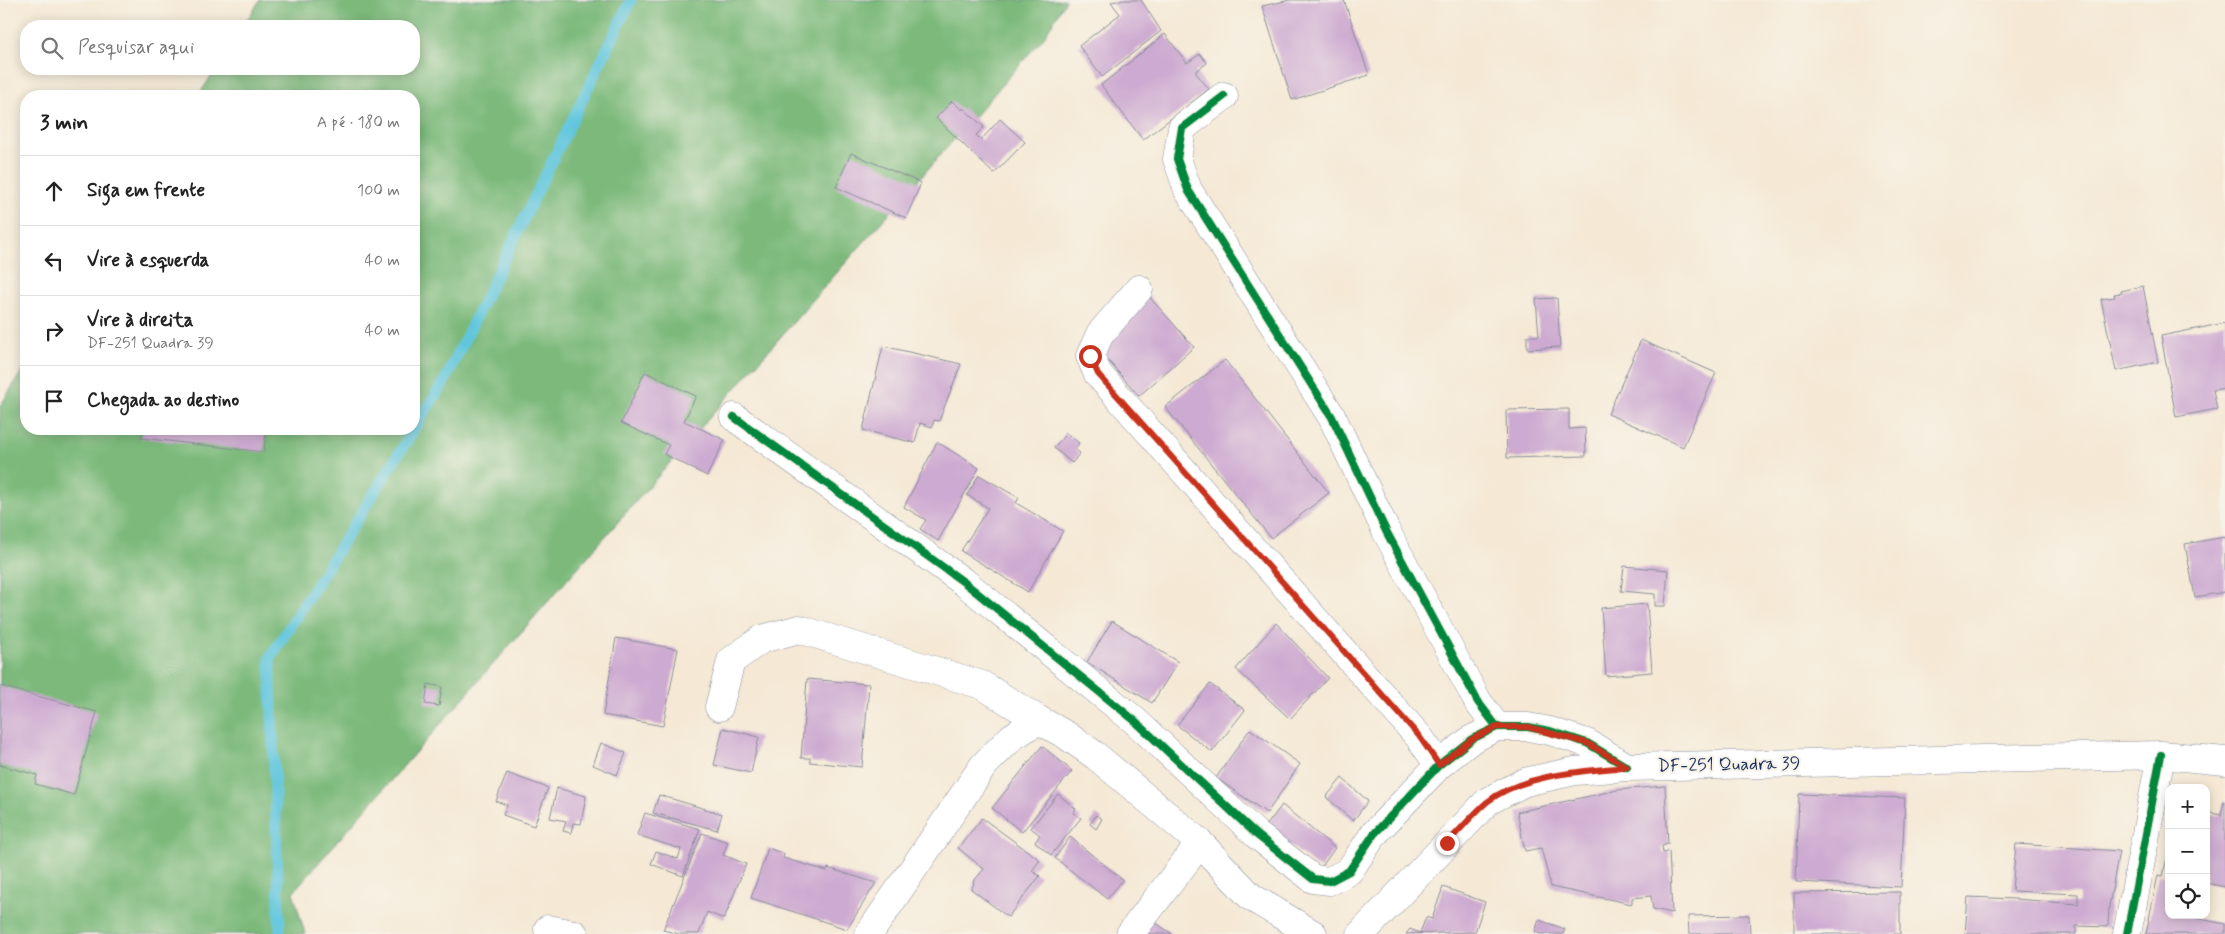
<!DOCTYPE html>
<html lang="pt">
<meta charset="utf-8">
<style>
:root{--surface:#fff;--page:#f2f2f2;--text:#222;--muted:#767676;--line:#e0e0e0}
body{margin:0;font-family:Mynerve,sans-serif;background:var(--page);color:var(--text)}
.controls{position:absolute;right:15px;bottom:15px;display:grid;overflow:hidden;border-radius:10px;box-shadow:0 2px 12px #0003}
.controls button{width:45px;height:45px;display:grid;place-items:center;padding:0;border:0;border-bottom:1px solid var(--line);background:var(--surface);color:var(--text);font:25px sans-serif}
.stop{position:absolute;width:15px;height:15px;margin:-11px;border:4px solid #c8321e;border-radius:50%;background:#fff}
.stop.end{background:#c8321e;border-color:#fff;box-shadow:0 1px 5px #0008}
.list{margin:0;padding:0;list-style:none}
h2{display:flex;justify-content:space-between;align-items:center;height:65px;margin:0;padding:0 20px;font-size:21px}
h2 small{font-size:16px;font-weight:400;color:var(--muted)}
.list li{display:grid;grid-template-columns:32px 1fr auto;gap:15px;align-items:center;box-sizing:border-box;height:70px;padding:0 20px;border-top:1px solid var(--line)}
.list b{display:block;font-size:19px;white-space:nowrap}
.list p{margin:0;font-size:16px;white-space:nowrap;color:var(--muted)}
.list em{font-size:16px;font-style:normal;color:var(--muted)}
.icon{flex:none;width:28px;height:28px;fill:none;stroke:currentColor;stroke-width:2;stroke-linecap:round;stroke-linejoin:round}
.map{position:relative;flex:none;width:2225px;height:934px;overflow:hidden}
.search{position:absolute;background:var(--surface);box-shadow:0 2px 12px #0003;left:20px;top:20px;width:400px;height:55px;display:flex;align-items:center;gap:12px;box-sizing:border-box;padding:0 18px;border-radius:20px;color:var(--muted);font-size:19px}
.panel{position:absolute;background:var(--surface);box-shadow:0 2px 12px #0003;left:20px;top:90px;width:400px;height:345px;border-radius:20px}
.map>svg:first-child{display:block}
</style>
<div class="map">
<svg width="2225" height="934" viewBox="0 0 2225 934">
<rect width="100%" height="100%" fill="#f7f3e8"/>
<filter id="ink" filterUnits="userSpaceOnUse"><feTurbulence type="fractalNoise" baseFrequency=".02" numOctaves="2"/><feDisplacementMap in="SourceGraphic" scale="10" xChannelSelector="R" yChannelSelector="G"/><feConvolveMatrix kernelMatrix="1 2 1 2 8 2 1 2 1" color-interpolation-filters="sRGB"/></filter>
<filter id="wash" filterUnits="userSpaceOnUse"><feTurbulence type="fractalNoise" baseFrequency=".0096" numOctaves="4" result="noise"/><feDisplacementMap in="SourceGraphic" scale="20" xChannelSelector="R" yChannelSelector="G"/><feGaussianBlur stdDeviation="1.12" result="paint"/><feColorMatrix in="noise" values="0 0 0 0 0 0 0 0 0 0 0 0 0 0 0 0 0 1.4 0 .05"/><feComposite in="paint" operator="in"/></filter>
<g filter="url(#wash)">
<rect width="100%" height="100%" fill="#f5e9d6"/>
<path fill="#7cb97a" stroke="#4c746c" d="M260,0H1066L1044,37L293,892L305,934H0V406L26,365V429H414V96H198L216,69H414V26H243Z"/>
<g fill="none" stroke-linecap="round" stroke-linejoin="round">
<path stroke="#61c6de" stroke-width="11" d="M280,934L270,658L445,380L631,0"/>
</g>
<g id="blocks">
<path fill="#cdaad1" d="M1123,0H1141L1161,31L1102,77L1079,46L1120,14L1111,2Z
M1290,0H1344L1369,75L1292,100L1262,6Z
M1165,34L1187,63L1200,54L1207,63L1195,72L1209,89L1143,140L1101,85Z
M952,101L962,110L963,108L984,127L976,135L981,140L1000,119L1025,142L994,174L936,118Z
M851,153L921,183L906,218L836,187Z
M2143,286L2158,362L2116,371L2101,299L2115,297L2114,294L2122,293L2121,291Z
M1145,292L1194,347L1139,396L1092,342Z
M1557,298L1560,347L1527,349V336H1539L1536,299Z
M2225,323V388L2213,390L2217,409L2176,417L2161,336Z
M1641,340L1716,373L1683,447L1608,414Z
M883,346L961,364L939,421L934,420L932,427L920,423L915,443L863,430Z
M1225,360L1329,493L1271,538L1165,407Z
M645,372L696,396L684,421L725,440L707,476L664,454L669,445L621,423Z
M1569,409V429L1585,428L1586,456L1507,458L1506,410Z
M142,429H266L264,452L141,438Z
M1066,433L1079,443L1075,450L1080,453L1072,463L1054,448Z
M937,442L979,468L938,541L920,529L926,520L904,507Z
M979,475L1019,498L1016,503L1063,531L1028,592L961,551L988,508L967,495Z
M2225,537V592L2195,597L2185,544Z
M1624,566L1668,570L1665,606H1655V594L1621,591Z
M1647,604L1652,672L1606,676L1601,608Z
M1112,621L1178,662L1152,703L1087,662Z
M1276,623L1328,678L1290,719L1236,669Z
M616,638L678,649L663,726L603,715Z
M807,679L869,684L862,767L810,762V758H801Z
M428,684L442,687L439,706L425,704Z
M1210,684L1245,710L1212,752L1177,725Z
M0,686L97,712L74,795L35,784L37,775L0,765Z
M723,728L759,737L751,773L714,765Z
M1250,729L1300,764L1267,813L1216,778Z
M601,743L626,753L617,775L593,765Z
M1042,746L1072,771L1022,832L992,808Z
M507,773L548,788L534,826L503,815L507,805L496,801Z
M1342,778L1368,801L1353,821L1326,797Z
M1665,786L1668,844L1662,846L1663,853L1669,851L1672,913L1653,909L1651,896L1632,898V904L1551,887L1541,848L1525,851L1517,812L1617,790Z
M557,788L586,796L581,824L573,823L571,833L563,831L566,821L550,818Z
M1058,794L1076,809L1073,813L1081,818L1051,855L1035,842L1040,835L1031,828Z
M1799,794L1905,798L1901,887L1796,882Z
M659,795L722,814L717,830L653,813Z
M2224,801H2225V887L2206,883V812L2221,815Z
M1282,805L1335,848L1320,869L1266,826Z
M645,813L700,829L683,876L651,864L656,851L678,859L681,849L637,835Z
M1096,815L1102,819L1096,829L1090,824Z
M982,818L1040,860L1032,871L1040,876L1008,917L971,889L974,884L973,882L984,869L958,848Z
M702,833L728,842L723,855L746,864L724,919L707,912L699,934H679L663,930Z
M1070,837L1123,880L1107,899L1055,858Z
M2016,844L2119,851L2109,906L2108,927L2076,926V934H1965L1968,897L2015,899L2078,904V894L2012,891Z
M768,848L784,854L783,858L827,871L828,868L876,883L847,929L751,898Z
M2168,853L2169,915H2181L2225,924V934H2146L2158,875L2163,876Z
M1443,887L1485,902L1475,932L1406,934L1410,929L1420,933L1426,917L1432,919Z
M1900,892V934H1794V893Z
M1749,915L1750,934H1689L1688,916Z
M1146,916L1172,934H1135Z
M1539,920L1565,929L1563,934H1540L1535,932Z"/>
</g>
</g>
<g filter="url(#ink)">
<use href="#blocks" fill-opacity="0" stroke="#888c9a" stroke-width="1"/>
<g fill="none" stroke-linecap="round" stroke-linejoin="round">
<defs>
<path id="street" d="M1224,96L1182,128L1177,159L1188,190L1332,417L1386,531L1478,702L1497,727
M1139,289L1100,334L1090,356L1098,374L1419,737L1439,765
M734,417L965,583L1134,720L1257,835L1313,879L1330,881L1349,871L1374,834L1439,765L1472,739L1497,727H1528L1550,731L1587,743L1627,767
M719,707L731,661L762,639L799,629L982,685L1039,720
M548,929L574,934
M869,934L984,765L1012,737L1039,720L1066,735L1096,756L1200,843L1251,897L1313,934
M1130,934L1200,843
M1361,934L1488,801L1525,782L1575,771L1627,767L2161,755L2225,761
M2127,934L2161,755"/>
</defs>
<use href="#street" stroke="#888c9a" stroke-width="29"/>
<use href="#street" stroke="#fff" stroke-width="28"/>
<defs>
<path id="cycleway" d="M1224,96L1182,128L1177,159L1188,190L1332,417L1386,531L1478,702L1497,727
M734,417L965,583L1134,720L1257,835L1313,879L1330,881L1349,871L1374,834L1439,765L1472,739L1497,727H1528L1550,731L1587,743L1627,767
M2127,934L2161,755"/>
</defs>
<use href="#cycleway" stroke="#f7f3e8" stroke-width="11"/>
<use href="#cycleway" stroke="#00873e" stroke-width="8"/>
</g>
</g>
<g fill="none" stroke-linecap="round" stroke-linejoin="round" filter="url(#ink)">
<path stroke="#c8321e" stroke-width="6" d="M1090,356L1098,374L1419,736L1439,765L1472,739L1497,727H1528L1587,743L1627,767C1583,771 1523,774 1487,802C1473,814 1460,830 1447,843"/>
</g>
<g text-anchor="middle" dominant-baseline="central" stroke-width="4.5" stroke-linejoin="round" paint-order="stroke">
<g font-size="18" fill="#1b2f5e" stroke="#f7f3e8">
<text transform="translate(1729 765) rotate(-1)">DF-251 Quadra 39</text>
</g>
</g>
</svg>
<div class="controls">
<button>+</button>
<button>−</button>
<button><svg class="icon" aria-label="locate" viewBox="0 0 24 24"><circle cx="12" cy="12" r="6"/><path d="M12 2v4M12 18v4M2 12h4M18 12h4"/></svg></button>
</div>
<div class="stop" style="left:1090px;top:356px"></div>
<div class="stop end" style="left:1447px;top:843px"></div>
<div class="search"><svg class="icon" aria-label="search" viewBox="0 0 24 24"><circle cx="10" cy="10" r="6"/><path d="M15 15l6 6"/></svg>Pesquisar aqui</div>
<section class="panel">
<h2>3 min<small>A pé · 180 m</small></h2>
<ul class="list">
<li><svg class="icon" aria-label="ahead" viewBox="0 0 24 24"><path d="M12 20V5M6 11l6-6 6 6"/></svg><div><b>Siga em frente</b></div><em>100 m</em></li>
<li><svg class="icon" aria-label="left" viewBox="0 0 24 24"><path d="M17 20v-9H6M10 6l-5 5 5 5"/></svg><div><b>Vire à esquerda</b></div><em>40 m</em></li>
<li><svg class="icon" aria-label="right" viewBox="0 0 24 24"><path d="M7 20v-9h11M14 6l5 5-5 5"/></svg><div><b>Vire à direita</b><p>DF-251 Quadra 39</p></div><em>40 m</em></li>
<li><svg class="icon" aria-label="arrive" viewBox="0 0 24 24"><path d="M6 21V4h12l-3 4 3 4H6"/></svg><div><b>Chegada ao destino</b></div></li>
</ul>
</section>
</div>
